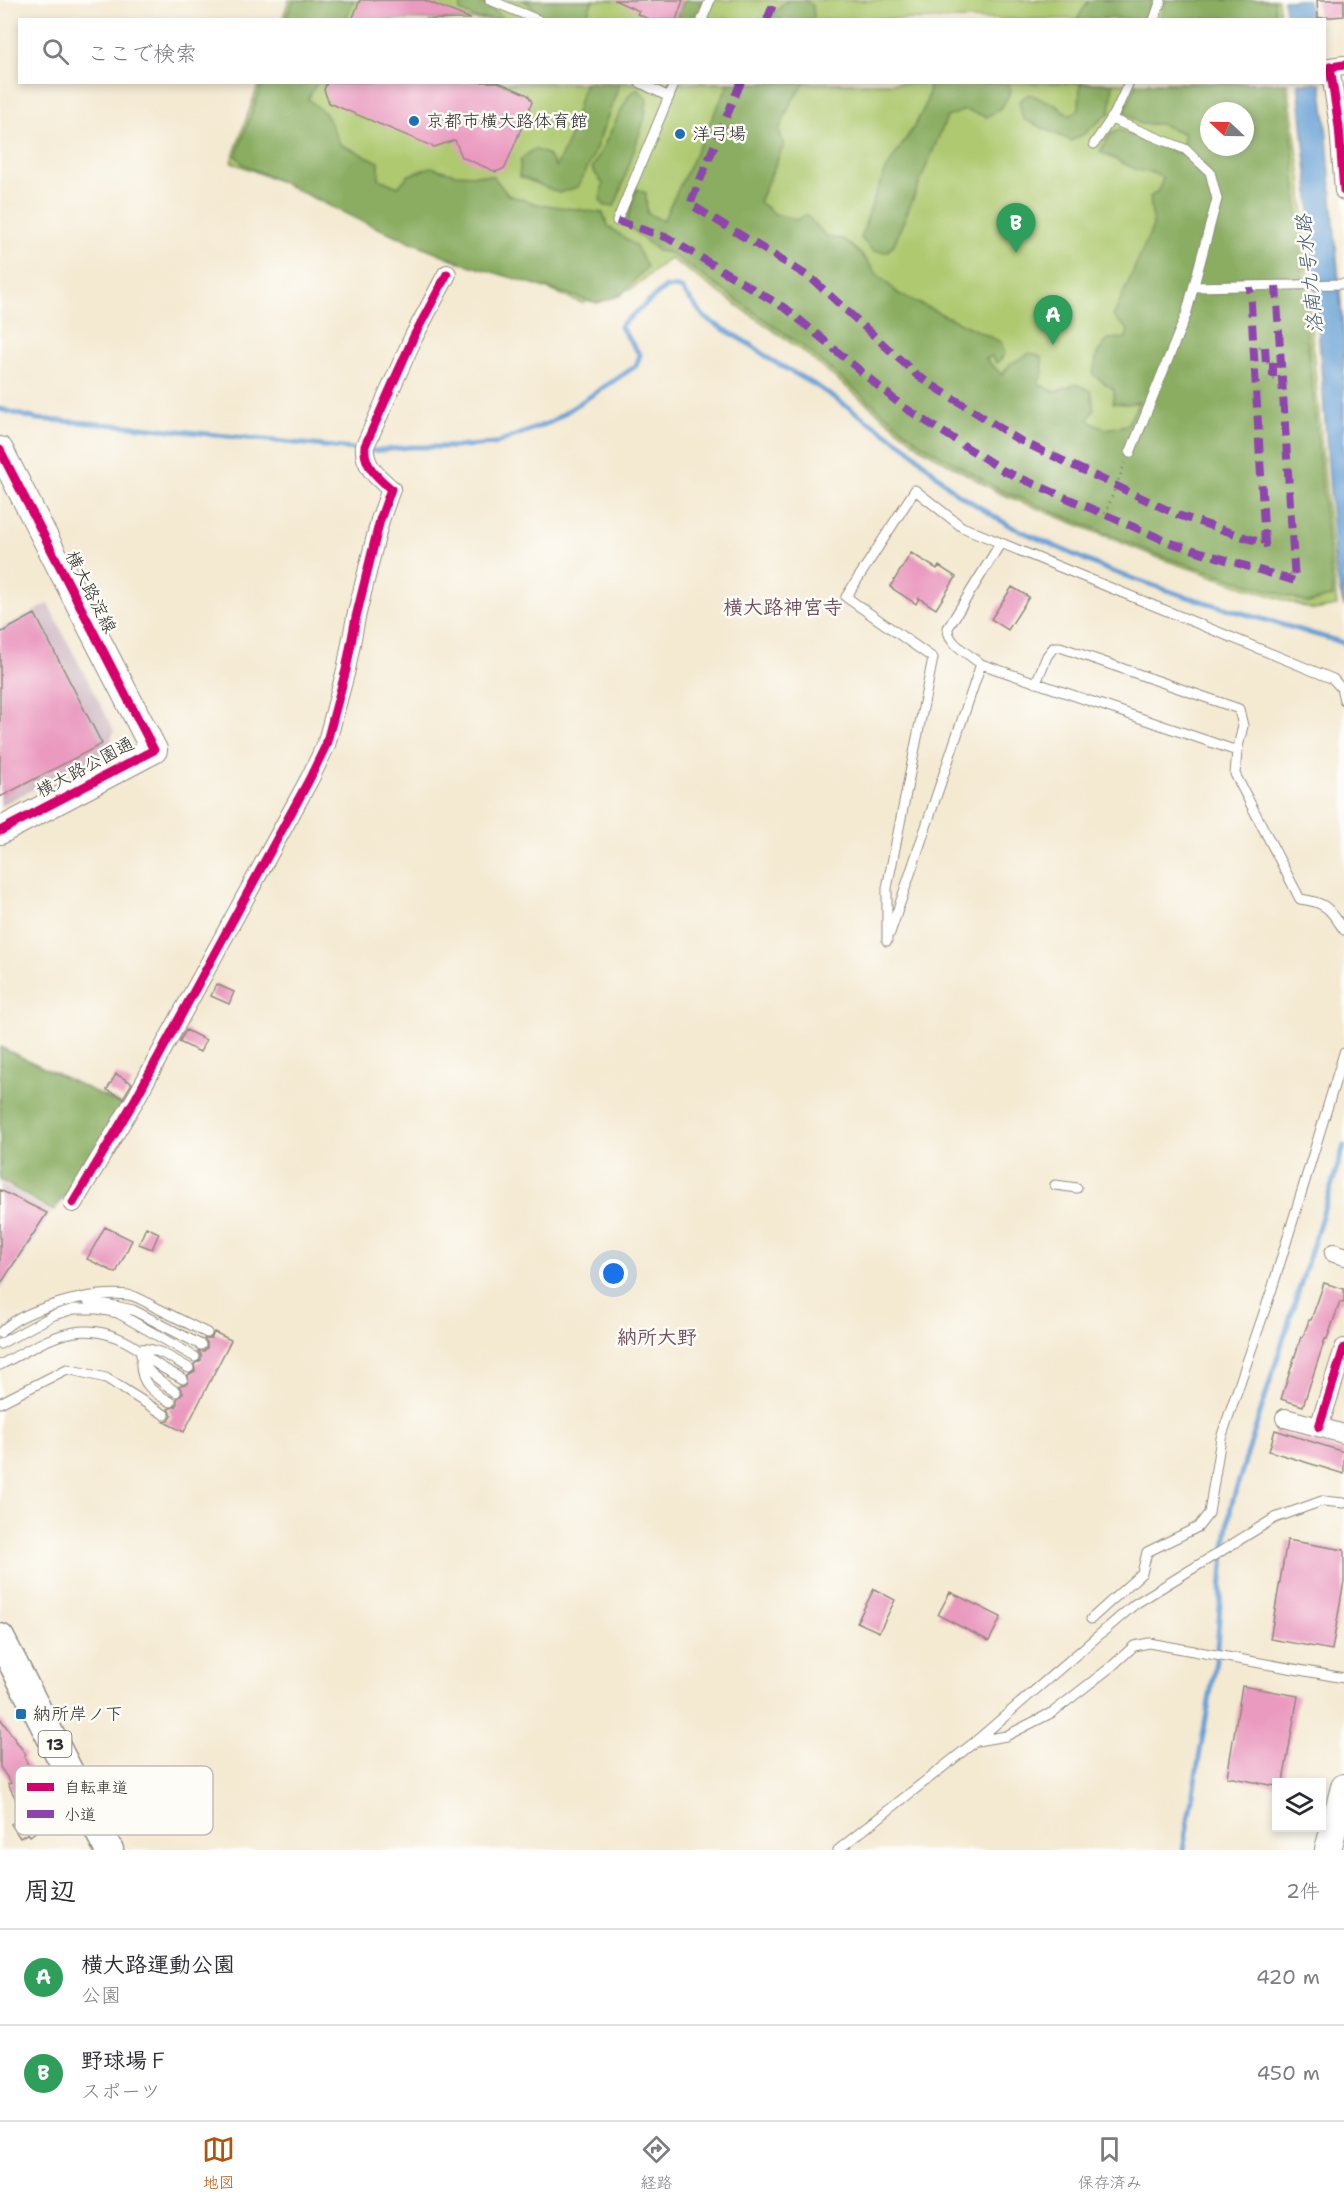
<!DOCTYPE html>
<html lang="ja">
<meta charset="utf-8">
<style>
:root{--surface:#fff;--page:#f7f7f7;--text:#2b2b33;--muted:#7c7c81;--line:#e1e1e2;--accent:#b45309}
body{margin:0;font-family:"Shantell Sans","Klee One",sans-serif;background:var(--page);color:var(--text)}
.controls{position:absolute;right:18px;bottom:18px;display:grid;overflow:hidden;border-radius:0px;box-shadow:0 3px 9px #0003}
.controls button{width:54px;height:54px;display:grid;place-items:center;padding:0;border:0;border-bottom:2px solid var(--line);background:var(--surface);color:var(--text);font:30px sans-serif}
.compass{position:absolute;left:1200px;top:102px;width:54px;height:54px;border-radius:50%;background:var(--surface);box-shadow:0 3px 9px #0003;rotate:292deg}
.you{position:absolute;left:614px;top:1274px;width:21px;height:21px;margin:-15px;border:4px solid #fff;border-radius:50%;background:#1a73e8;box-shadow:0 0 0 9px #1a73e833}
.badge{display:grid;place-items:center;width:39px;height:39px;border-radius:50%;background:var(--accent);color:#fff;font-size:20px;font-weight:700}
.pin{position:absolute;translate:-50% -50px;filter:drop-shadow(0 2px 3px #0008)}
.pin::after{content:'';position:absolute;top:32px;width:21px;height:18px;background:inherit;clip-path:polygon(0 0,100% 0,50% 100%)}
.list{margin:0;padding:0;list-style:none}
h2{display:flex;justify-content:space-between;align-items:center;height:78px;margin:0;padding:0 24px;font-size:26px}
h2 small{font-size:20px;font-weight:400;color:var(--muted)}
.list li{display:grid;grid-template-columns:39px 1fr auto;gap:18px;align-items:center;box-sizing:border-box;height:96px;padding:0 24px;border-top:2px solid var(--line)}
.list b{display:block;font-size:22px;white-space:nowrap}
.list p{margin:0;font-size:20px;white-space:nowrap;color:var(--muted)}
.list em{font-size:20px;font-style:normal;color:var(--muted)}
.icon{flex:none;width:33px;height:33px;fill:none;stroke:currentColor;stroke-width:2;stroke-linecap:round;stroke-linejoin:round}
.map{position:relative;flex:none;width:1344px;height:1850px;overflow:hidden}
.search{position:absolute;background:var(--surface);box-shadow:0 3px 9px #0003;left:18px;right:18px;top:18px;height:66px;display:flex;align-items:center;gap:15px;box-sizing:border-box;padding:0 21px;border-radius:0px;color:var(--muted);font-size:22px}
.sheet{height:270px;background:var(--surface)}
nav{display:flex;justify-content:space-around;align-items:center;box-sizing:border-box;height:84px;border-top:2px solid var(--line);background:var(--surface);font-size:16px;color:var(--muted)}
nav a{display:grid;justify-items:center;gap:3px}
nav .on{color:var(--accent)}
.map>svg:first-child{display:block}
</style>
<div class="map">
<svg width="1344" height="1850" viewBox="0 0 1344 1850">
<rect width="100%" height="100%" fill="#fdfcf7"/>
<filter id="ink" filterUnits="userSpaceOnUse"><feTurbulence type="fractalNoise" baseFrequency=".0167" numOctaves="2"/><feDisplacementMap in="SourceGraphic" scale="12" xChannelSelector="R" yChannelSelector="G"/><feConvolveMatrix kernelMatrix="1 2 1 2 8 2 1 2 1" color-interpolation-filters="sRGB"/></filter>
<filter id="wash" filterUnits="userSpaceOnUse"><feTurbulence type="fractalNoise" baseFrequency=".008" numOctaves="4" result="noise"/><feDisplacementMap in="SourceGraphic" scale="24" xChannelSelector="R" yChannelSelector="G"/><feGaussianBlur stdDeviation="1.35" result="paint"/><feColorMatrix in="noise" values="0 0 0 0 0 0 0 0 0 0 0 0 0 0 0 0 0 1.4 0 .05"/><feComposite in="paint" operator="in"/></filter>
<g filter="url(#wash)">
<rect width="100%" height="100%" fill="#f4e9d1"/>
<path fill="#d2bdc7" d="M48,604L114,731L106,752L0,806V629Z
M0,1183L51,1213L0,1290Z"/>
<path fill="#aec96f" stroke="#6c7a4d" stroke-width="1.5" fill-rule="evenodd" d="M289,0H1278L1280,19L282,20Z
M259,83H1288L1301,179L1312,340L1337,606L1314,610L1164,560L999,493L921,448L801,350L670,258L633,288L582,303L231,162ZM1209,111H1245V147H1209Z"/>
<path fill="#8aad62" stroke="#5a6c46" stroke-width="1.5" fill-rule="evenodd" d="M294,0H354L346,19H285Z
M467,0C480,0 496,8 503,19H477L460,11L461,3Z
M524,0H593L585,19H556L541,15Z
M684,0H702L693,19H677Z
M788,0H804L813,6L814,19H768Z
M1089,0H1152L1145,19H1077Z
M1166,0H1274L1276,19H1160Z
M263,82L317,83L308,99L326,114L340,144L379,162V179L398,187L409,175L431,167L455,174L493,176L508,195L537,204L603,213L608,226L636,246L647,267L621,295L597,303L462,263L361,221L243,164L236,156Z
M586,82L620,83L592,159L578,187L559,193L519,176L521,159L534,149L547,154L556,167L569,139L582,90Z
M729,83H805L792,101L779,130L784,145L759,202L775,214L796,220L806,215L827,237L843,239L862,255L878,275L899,294L1001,342L1005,354L997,363L991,356L986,359L1002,375L1010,364L1030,353L1042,357L1043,373L1038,384L1055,392L1076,384L1091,391L1094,410L1088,420L1106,429L1127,425L1139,402L1127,404L1113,403L1114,390L1093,375L1097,354L1108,339L1126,338L1128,329L1113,317L1153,226L1150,197L1159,190L1163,178L1153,173L1137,170L1100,152L1110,134L1119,130L1179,153L1184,140L1183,133L1160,124H1140L1124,111L1137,83H1285L1292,137L1307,335L1333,596L1309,603L1164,557L1000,490L921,444L802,346L670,253L658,251L626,224L636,189L646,193L647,213L663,221ZM1209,111H1245V147H1209Z
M928,83H1008L1011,91L1002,107L987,117L965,110L947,117L894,244L887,252L873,251L861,238C869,213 876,188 889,165C900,145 935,104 928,83Z
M1080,83H1113L1110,112L1084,134L1071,141L1023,119L1019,101L1029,94L1052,103L1070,115L1079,110Z
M638,89L647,99L645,117L619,195L614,206H605L600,200L603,184L592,169L629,95Z
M0,1047L125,1106L71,1188L53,1211L0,1180Z"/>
<path fill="#659fd4" stroke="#486580" stroke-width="1.5" d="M1283,0H1308L1311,19H1287Z
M1298,83H1321L1325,114L1344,342V607L1339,588L1335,563L1308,182Z"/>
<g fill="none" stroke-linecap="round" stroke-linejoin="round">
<path stroke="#659fd4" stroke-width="5" d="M0,409L36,419L141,427L372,451L411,447H453L494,444L551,422L636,366L640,355L620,326L666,287L681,288L705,318L754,347L771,360L817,386L908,448L955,492L1010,526L1108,570L1181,595L1344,643
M1183,1850L1216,1661L1224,1552L1231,1506L1344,1146"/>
</g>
<g id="blocks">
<path fill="#ea99bf" d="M360,0H424L471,19L352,20Z
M614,0H683L676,20H651L637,14L639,11Z
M1317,0H1344V16L1318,18Z
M327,82H498L528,95L532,102L505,168L496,172L462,157L455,140L434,147L329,103L324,90Z
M911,553L937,569L939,566L956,577L936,609L919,598L916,604L890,587Z
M1012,587L1029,597L1008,630L991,619Z
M35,614L102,744L0,797V633Z
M216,984L234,992L229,1004L211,996Z
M186,1030L206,1040L200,1052L179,1042Z
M116,1074L132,1083L123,1098L107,1090Z
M0,1190L47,1213L0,1285Z
M105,1227L132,1240L116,1273L87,1259Z
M146,1227L159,1233L152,1249L139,1244Z
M1324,1283L1344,1289V1303L1340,1302L1327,1339H1325L1303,1406L1281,1399L1301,1337H1303L1309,1320H1311Z
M214,1332L231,1340L184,1432L164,1422L169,1421L172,1416L168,1409L177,1406V1399L183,1393L179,1386L188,1383V1375L195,1371L194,1364L201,1360V1354L198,1351H204L207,1348V1342L204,1339L211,1338Z
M1275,1430L1344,1452V1474L1269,1451Z
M1287,1540L1344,1550V1581L1332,1650L1270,1639Z
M874,1589L895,1600L879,1632L857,1622Z
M950,1592L1001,1617L989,1641L938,1615Z
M1242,1686L1298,1696L1283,1782H1276V1786L1227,1777Z
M0,1718L26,1755L24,1757L47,1799L53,1794L65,1811L30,1836L28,1833L20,1838L11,1824L24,1815L8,1784L11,1783L0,1767Z"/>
</g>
</g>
<g filter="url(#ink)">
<use href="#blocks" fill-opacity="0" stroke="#908a7e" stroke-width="1.5"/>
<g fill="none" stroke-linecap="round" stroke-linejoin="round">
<defs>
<path id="lane" d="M490,0L538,20
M702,20L710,0
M1154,20L1161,0
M639,82L669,97
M1111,119L1185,149L1210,172L1217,199L1186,315L1130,453
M1094,144L1115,113L1129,82
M617,221L675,82
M1194,287L1344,284
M1000,544L948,628C947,643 970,655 981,664L1237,751L1235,774L1300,899C1326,902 1330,909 1344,930
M1036,683L1047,656L1054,647H1060L1239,709L1243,726L1237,751
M890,933L981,664
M887,941V888L933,658L846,597L915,490L962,527L1333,679L1341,688L1344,700
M1055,1185L1077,1188
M87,1300L133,1310L201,1345
M0,1333C22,1308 96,1290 128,1295C137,1296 146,1302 153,1306C171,1315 189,1324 207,1333
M0,1344L54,1315L74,1309H98L118,1313L195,1357
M140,1349C142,1372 159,1379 176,1392
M140,1349C157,1347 174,1360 189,1368
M141,1362C140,1383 153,1393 171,1402
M0,1365C49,1339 83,1313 137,1348C142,1351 146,1356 151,1360C161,1368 173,1373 183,1379
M0,1403L67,1369L106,1378L165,1415
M1091,1619L1142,1573L1147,1552L1198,1527L1209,1513L1221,1438L1272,1289L1344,1053
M977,1741L1006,1736L1053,1712L1111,1667L1134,1646L1149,1643L1344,1678
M838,1850L976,1741L1135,1604L1275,1518L1322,1501L1344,1503"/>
<path id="street" d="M1344,65L1330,67L1339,127L1344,191
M73,1203L136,1098L309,780L326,745L346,670L356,617L380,520L391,489C377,477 363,465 365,446L414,336L447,274
M1334,1253L1344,1256
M1285,1418L1344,1434
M1319,1427L1344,1348"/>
<path id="secondary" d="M0,450L154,750L0,831
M1328,1850L1344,1787"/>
<path id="primary" d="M0,1638L109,1850"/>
</defs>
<use href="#lane" stroke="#908a7e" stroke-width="11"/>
<use href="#street" stroke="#908a7e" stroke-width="20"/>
<use href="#secondary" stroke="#908a7e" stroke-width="28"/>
<use href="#primary" stroke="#908a7e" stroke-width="31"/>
<path stroke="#908a7e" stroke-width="3" stroke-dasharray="1.5 4.5" stroke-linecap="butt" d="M1253,347H1265
M1266,363L1273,362
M1273,379H1282
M1105,514L1125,463"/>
<use href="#lane" stroke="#fff" stroke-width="9"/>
<use href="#street" stroke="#fff" stroke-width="18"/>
<use href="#secondary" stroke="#fff" stroke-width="26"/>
<use href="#primary" stroke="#fff" stroke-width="28"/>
<path stroke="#8e44ad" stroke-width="8" stroke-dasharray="15 8" stroke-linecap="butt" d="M767,20L775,0
M741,82L690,204L811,278L918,376L1019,440L1178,515L1265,544L1250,287
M617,221L668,238L788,310L902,406L1004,471L1171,543L1295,581L1276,286
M1265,347L1266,363
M1273,362V379"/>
<defs>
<path id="cycleway" d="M1344,65L1330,67L1339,127L1344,191
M0,450L154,750L0,831
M73,1203L136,1098L309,780L326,745L346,670L356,617L380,520L391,489C377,477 363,465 365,446L414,336L447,274
M1319,1427L1344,1348"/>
</defs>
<use href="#cycleway" stroke="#fdfcf7" stroke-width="13"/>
<use href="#cycleway" stroke="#d6006c" stroke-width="9"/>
</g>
</g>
<g fill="#1f6fb2" stroke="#fdfcf7" stroke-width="2">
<circle cx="414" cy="121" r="6"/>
<circle cx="680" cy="134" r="6"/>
<rect x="15" y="1708" width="12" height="12" rx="3"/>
</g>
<g text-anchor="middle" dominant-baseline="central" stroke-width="5" stroke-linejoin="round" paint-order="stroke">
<rect fill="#fdfcf7" stroke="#6a6a68" stroke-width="1.5" x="38.5" y="1731" width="33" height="26" rx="4.5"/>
<g font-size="16" font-weight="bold" fill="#2b2b2b">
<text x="55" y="1744">13</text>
</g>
<g font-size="18" fill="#2b2b2b" stroke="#fdfcf7" text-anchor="start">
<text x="426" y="121">京都市横大路体育館</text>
<text x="692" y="134">洋弓場</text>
<text x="33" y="1714">納所岸ノ下</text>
</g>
<g font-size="18" fill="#2b2b2b" stroke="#fdfcf7">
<text transform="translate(91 592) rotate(63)">横大路淀線</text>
<text transform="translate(85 767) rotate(-28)">横大路公園通</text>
</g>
<g font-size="20" font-style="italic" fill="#42596f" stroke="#fdfcf7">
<text transform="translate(1309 274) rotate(-96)">洛南九号水路</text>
</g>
<g font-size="20" font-weight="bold" fill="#6e525f" stroke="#fdfcf7">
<text x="783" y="607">横大路神宮寺</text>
<text x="657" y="1337">納所大野</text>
</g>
</g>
<rect x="15" y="1766" width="198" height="69" rx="9" fill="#fdfcf7" stroke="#bebdba" stroke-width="1.5"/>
<rect x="27" y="1783" width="27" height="8" fill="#d6006c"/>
<rect x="27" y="1810" width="27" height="8" fill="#8e44ad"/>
<g font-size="16" fill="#2b2b2b">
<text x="64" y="1793">自転車道</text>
<text x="64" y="1820">小道</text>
</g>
</svg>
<div class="controls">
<button><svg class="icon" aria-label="layers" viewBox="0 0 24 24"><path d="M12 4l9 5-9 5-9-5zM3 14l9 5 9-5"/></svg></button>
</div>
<svg class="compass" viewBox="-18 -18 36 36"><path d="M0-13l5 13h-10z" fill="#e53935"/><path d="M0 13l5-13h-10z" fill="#7c7c81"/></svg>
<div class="you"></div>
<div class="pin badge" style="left:1053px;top:345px;background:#2e9e5b">A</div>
<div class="pin badge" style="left:1016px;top:253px;background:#2e9e5b">B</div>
<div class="search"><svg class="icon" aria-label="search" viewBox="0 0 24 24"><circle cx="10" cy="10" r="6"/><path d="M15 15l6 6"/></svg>ここで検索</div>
</div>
<section class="sheet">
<h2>周辺<small>2件</small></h2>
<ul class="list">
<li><span class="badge" style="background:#2e9e5b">A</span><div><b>横大路運動公園</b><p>公園</p></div><em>420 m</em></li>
<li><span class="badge" style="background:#2e9e5b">B</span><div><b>野球場Ｆ</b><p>スポーツ</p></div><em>450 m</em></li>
</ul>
</section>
<nav>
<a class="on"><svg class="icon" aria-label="map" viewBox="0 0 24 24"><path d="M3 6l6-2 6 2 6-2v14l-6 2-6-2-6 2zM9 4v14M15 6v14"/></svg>地図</a>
<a><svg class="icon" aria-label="directions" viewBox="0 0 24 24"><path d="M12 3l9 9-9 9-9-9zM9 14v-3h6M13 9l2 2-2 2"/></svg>経路</a>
<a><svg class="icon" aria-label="saved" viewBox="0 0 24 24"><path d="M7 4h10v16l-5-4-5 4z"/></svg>保存済み</a>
</nav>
